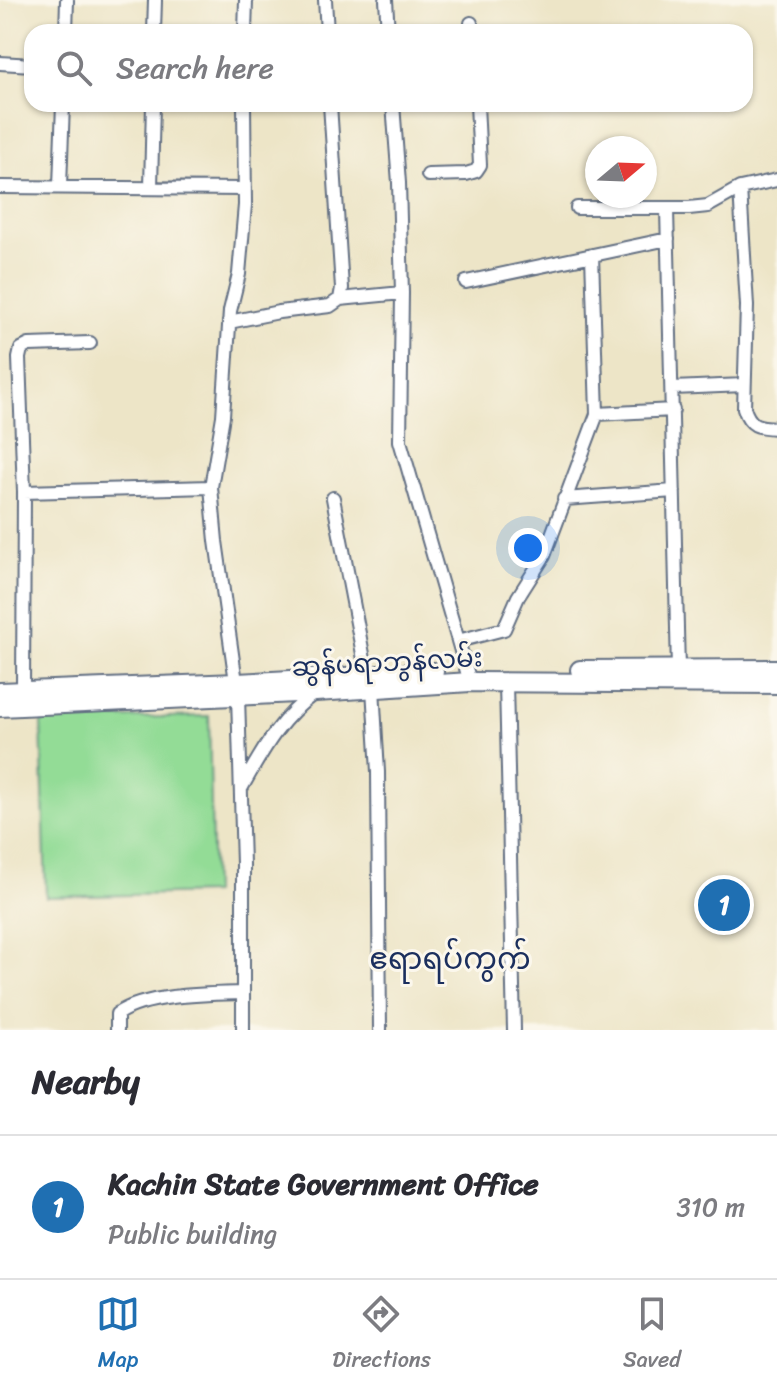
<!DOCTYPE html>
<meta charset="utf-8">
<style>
:root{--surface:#fff;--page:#f7f7f7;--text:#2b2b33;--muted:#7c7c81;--line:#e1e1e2;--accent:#1f6fb2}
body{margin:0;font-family:Sriracha,"Noto Sans Myanmar",sans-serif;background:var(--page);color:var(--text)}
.compass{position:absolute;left:585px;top:136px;width:72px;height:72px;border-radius:50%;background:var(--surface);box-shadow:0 2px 6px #0004;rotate:71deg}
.you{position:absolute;left:528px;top:548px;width:28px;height:28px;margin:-20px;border:6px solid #fff;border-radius:50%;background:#1a73e8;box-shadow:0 0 0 12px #1a73e833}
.badge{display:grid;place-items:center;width:52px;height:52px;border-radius:50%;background:var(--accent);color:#fff;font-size:26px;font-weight:700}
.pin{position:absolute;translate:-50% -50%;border:4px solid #fff;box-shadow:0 2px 8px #0006}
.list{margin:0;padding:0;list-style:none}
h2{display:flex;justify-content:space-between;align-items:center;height:104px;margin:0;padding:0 32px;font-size:34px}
h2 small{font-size:26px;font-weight:400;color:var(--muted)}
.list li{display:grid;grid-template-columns:52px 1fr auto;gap:24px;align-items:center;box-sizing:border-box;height:144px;padding:0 32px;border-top:2px solid var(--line)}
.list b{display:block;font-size:30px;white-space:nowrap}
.list p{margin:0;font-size:26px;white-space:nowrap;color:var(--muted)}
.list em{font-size:26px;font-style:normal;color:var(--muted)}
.icon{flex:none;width:44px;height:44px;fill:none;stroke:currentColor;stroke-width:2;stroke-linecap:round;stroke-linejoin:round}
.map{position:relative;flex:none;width:777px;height:1030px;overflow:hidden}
.search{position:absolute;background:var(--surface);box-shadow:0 2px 6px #0004;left:24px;right:24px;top:24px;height:88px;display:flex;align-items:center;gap:20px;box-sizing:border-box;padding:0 28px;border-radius:24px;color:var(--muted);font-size:30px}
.sheet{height:248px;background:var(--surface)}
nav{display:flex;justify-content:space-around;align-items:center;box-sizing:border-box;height:112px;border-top:2px solid var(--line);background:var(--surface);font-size:22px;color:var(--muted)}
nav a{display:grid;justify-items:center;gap:4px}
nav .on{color:var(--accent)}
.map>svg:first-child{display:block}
</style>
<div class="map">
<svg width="777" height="1030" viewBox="0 0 777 1030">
<rect width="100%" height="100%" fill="#fbf7ec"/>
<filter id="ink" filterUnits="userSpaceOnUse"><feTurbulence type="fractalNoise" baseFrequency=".0125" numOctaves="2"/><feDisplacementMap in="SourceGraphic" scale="16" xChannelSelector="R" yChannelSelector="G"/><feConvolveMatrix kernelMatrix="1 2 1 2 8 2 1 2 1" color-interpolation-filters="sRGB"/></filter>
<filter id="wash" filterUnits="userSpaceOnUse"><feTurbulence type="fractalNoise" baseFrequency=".006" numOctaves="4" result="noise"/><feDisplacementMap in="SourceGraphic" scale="32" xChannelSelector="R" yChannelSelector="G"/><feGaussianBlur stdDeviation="1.8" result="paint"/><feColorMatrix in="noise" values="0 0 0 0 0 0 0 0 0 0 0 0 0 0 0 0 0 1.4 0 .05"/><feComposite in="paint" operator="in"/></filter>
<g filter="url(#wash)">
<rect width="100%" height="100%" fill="#ede5c7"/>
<path fill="#93dc96" stroke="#57867a" stroke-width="2" d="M209,716L213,893L46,897L41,720Z"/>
</g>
<g filter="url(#ink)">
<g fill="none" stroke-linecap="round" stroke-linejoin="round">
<defs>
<path id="minor" d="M325,0L327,32
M386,0L388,32
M471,23L472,32
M66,32L67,0
M154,32L155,0
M245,32L246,0
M0,63L32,65
M330,104L342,288L340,299
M393,104L399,183L402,293L400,441L470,682
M428,175L466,174L476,171L480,165L477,104
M777,180L740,188L747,306L744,408C750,427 758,427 777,428
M60,186L63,104
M0,187L245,189
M151,187L153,104
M577,208H689L708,206L740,188
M667,209L678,670
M592,255L597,414
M466,282L668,239
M229,322L279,312L330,306L340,299L402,293
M673,388L744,385
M24,492L211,487
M333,498L367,675L373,688L378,772L380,1030
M564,499L674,491
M458,641L504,629L518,597L544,556L597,414L673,410
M506,683L514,1030
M23,690L24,492L19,358L21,349L29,345L90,343
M242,787C264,748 280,718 316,692
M117,1030V1014C146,994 208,994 243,993
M243,1030V864L238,696L216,541L211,487L223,416L230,311L239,274L245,205L244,104"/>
<path id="highway" d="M580,670L777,669
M0,692L237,683L434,672
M0,707L316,692L470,682L777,684"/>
</defs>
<use href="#minor" stroke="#646f83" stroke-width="16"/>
<use href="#highway" stroke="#646f83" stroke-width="22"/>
<use href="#minor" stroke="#fff" stroke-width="12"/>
<use href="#highway" stroke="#fff" stroke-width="18"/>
</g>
</g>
<g text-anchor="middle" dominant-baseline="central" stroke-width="6" stroke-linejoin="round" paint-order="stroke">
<g font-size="26" fill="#1b2f5e" stroke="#fbf7ec">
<text transform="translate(387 662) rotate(-3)">ဆွန်ပရာဘွန်လမ်း</text>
</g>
<g font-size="30" fill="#1b2f5e" stroke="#fbf7ec">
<text x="450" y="959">ဧရာရပ်ကွက်</text>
</g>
</g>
</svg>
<svg class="compass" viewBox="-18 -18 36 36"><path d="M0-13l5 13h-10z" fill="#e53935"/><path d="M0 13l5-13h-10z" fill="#7c7c81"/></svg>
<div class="you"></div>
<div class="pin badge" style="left:724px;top:905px">1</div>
<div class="search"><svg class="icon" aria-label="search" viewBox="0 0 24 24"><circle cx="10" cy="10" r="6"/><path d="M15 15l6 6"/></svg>Search here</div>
</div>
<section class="sheet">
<h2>Nearby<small></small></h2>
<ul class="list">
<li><span class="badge">1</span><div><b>Kachin State Government Office</b><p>Public building</p></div><em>310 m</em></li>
</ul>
</section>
<nav>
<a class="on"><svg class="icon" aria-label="map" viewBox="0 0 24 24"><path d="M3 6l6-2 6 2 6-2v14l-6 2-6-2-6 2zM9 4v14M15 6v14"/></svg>Map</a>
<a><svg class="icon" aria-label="directions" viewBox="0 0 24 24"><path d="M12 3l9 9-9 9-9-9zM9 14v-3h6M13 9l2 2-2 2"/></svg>Directions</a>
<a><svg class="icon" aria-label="saved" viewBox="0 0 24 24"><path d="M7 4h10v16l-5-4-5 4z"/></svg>Saved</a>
</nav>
